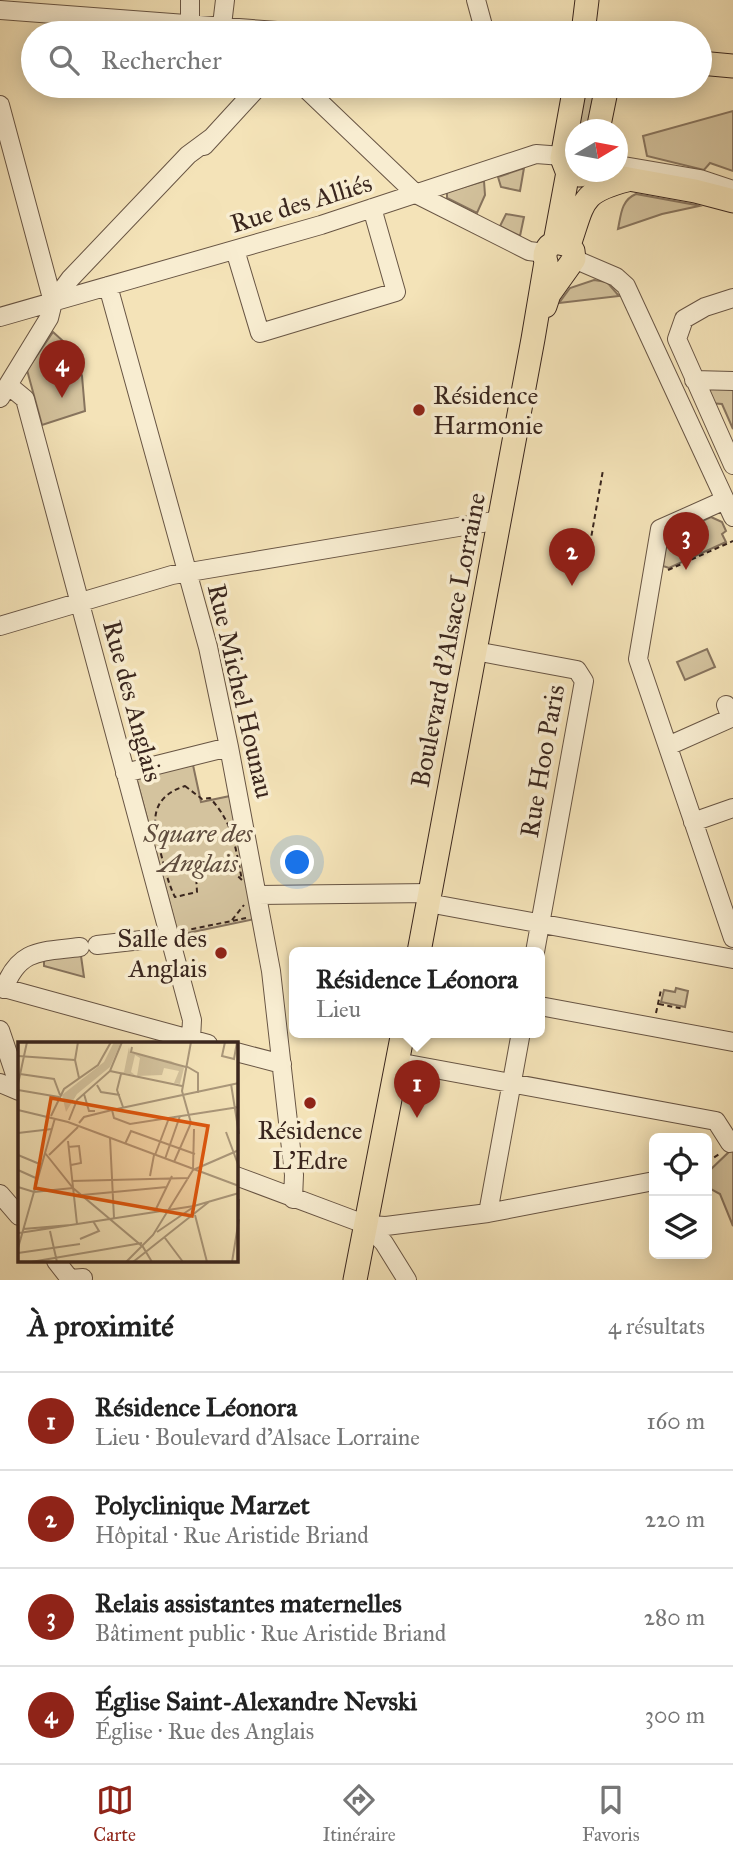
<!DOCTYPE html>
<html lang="fr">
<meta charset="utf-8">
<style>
:root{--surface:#fff;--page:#f6f6f6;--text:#222;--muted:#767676;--line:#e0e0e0;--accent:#8f2418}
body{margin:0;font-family:"IM FELL Great Primer",serif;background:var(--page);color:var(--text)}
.controls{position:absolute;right:21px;bottom:21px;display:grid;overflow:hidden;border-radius:10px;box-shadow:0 4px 18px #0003}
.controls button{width:63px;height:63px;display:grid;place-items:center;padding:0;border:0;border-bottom:2px solid var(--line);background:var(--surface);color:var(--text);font:35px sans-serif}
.compass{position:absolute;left:565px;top:119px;width:63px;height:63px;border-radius:50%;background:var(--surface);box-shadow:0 4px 18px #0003;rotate:80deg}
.you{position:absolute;left:298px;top:863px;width:24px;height:24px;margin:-18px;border:5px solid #fff;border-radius:50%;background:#1a73e8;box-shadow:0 0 0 10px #1a73e833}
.badge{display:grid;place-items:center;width:46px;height:46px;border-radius:50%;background:var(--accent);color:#fff;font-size:23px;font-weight:700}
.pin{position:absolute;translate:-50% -58px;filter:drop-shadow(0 2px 4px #0008)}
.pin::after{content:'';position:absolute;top:37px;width:24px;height:21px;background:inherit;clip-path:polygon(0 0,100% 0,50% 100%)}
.popup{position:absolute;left:289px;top:947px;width:256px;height:91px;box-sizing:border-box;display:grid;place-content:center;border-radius:10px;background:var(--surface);filter:drop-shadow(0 2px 5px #0005);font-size:23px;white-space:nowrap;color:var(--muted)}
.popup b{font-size:26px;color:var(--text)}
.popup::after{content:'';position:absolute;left:50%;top:100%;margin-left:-14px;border:14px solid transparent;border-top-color:var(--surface)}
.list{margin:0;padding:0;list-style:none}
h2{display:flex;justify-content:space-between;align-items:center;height:91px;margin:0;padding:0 28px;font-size:30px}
h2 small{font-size:23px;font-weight:400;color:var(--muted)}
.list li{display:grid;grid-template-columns:46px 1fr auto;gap:21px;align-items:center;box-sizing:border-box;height:98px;padding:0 28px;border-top:2px solid var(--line)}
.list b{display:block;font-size:26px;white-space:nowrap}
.list p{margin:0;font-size:23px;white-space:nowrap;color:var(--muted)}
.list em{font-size:23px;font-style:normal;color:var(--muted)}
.icon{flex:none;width:38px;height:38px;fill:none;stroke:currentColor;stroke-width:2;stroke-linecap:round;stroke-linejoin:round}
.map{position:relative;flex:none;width:733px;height:1280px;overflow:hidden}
.search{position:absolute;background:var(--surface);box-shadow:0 4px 18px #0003;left:21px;right:21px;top:21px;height:77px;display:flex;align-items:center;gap:18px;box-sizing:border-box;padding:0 24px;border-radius:38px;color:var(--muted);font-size:26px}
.sheet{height:483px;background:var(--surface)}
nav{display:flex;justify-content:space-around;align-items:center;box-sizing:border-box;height:98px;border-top:2px solid var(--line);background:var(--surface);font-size:19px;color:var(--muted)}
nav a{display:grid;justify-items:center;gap:4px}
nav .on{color:var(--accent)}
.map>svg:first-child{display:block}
</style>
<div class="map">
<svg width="733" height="1280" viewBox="0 0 733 1280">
<rect width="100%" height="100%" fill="#f4e3b8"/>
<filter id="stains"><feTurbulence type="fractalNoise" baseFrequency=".00286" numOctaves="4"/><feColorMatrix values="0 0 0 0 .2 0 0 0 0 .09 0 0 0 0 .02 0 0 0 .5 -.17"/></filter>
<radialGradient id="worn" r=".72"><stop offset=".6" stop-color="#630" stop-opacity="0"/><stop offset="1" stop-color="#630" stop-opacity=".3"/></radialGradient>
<path fill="#d4c39e" stroke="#87745e" stroke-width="2" d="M583,86H600L592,129L576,130L575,153H571Z
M733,111V171L710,163L704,170L647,156L643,136Z
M524,168L520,191L501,187L498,177Z
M484,181L485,195L477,213L447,198V192Z
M636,194L696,205L699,206L662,214L618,229C621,215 621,200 636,194Z
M506,214L524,217L520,236L500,226Z
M594,280L607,282L619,296L559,303L570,288Z
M53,332L74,351L82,376L85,411L42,425L27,370Z
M733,386V429L722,404L709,403L706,388Z
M711,517L722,522L726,531L722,534L726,542L669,568L663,566L667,537Z
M707,649L715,667L685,680L677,662Z
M193,765L201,802L230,796L255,919L178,935L136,777Z
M80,949L84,977L44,966V955Z
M676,988L688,991L685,1007L661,1002L664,990L675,992Z
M733,1148V1226L720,1194L707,1187V1173Z"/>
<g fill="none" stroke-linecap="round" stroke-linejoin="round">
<defs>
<path id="minor" d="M190,0V23
M476,0L485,33
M0,10L304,33
M222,25L225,0
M303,86L416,194L529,251L545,253
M0,105L53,302
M204,146L259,86
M618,165L700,179L733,190
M235,250L260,333L396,292L372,208
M574,259L616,277L626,286L733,517
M108,286L208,647L229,747L271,971L294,1175L293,1199
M733,298L705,307L684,319L677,339L733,465
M0,317L321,225L536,154L576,157
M694,380L733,381
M8,385L25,399L192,1020L191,1039
M0,398L49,318L53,302L70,279L188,155L211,138
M725,500L660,529L638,659L733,938
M0,626L172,575L500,520
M475,651L577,670L584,681L535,952
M668,746L731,718L726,705
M125,773L229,747
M693,822L733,808
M258,895L430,893
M428,903L733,959
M97,945L169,937
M0,987L208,1044
M4,989C19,948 42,952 80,947
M540,1006L733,1042
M0,1030L19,1086
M236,1052L282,1064
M397,1062L716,1121L730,1143L733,1142
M0,1083L19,1091
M236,1176L367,1225L386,1226L488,1213L654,1181
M0,1194L19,1216
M488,1213L521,1032
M367,1225L384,1243L407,1280
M56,1261L70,1279L83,1278"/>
<path id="major" d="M583,33L587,0
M700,63L733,66
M575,86L562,158L567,171L580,175
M598,130L607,86
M590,172L695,191L733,201
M569,245C584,202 580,192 627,180
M545,306L549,294L574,259L573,251L569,245L555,242
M419,952L533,339L546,262C543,253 547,246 555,242L568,172
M355,1280L403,1032"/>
</defs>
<use href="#minor" stroke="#685544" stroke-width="20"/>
<use href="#major" stroke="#3a261e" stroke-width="25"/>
<path stroke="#3a261e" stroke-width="2" stroke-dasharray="5 3.5" stroke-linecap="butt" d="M590,544L603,470
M668,570L733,541
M185,786L202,799L210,798C234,824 235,847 242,880C228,866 211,855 196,874L197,892L175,897C168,883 165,869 161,854C152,822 149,798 185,786Z
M232,920L244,905
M183,931L246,918
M659,1004L684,1009
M656,1013L661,990
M707,1162L721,1153"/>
<use href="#minor" stroke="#f8edd1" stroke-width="18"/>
<use href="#major" stroke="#f4e3b8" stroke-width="23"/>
</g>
<g fill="#8f2418" stroke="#f8edd1" stroke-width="2.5">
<circle cx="419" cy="410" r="7"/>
<circle cx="221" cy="953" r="7"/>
<circle cx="310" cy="1103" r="7"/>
</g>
<g text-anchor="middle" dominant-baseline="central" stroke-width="7" stroke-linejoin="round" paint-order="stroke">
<g font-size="26" fill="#3a261e" stroke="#f8edd1">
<text transform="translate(301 203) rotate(-17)">Rue des Alliés</text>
<text transform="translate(448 640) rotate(-79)">Boulevard d'Alsace Lorraine</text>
<text transform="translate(241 691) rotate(77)">Rue Michel Hounau</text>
<text transform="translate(133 701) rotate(75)">Rue des Anglais</text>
<text transform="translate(542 761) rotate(-80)">Rue Hoo Paris</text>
</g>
<g font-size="26" fill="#3a261e" stroke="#f8edd1" text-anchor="start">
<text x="433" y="395">Résidence<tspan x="433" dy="30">Harmonie</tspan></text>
<text x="207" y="938" text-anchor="end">Salle des<tspan x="207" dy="30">Anglais</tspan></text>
<text x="310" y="1130" text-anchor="middle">Résidence<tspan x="310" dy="30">L'Edre</tspan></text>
</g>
<g font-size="26" font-style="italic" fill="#604d3e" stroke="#f8edd1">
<text x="198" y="833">Square des<tspan x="198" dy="30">Anglais</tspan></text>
</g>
</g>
<g transform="translate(18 1042)">
<rect width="220" height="220" fill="#f4e3b8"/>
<path d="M96,0H103L92,25L59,52L48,70L44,53L86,20ZM111,5L112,11L153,19L166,26L162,42L156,41L161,29L146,26L144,33L119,34L122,16L117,13L113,30L117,33L102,30H106Z" fill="#d4c39e"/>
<path fill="none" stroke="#aa977a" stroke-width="2" d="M60,0L57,18L61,36M207,0L204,14L216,17L219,0M114,5L113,10L168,25M0,14L57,18M168,24L180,31V51M92,29L164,44M2,32L36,37L42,53M103,32L99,48L105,65M0,42L9,0M213,42L221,92M79,43L83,50L102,53M0,48L41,55M66,52L71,69H77M0,68L50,80L221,144M94,68L96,76L112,82L221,65M33,74L46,47L80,23L93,0M51,78L59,58L92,29L104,0M61,81L66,75L94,68L221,41M208,90L221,125M0,91L34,87M92,96L96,176M50,99L59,182M107,102L113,89L177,112M50,105L61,104L63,121L53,123M27,111L55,146L125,205L134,220M0,113L24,123M31,113L60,85M137,113L151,76M147,117L162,74M156,120L173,81L164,49L173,0M0,128L20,137M175,128L221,108M132,134L136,113M54,139L171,136M0,145L16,150L55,146M64,153L149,145M137,169L154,134M177,173L189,220M220,178L221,157M5,187L53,183M32,189L39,220M139,190L174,166M1,191L176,164L221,151M147,196L165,220M62,197L81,189L75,179M0,206L37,76M0,211L62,202M13,220L124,201M108,220L135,193L175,128L176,87M115,220L192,159M214,220L221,177"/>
<path fill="#df560d" fill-opacity="0.15" stroke="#df560d" stroke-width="3.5" d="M33,56L190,84L174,174L17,146Z"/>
<rect width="220" height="220" fill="none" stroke="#3a261e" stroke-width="3.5"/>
</g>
<rect width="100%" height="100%" filter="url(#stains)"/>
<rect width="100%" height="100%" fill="url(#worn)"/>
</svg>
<div class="controls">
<button><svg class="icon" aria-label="locate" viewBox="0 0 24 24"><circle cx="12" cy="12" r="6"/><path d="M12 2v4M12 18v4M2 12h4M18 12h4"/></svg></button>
<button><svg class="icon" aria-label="layers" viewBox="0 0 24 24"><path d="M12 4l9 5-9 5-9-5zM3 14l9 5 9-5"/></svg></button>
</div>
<svg class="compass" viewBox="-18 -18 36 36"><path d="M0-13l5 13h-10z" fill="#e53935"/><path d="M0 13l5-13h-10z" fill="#767676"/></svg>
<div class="you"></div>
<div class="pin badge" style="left:417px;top:1118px">1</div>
<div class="popup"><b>Résidence Léonora</b>Lieu</div>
<div class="pin badge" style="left:572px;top:586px">2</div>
<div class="pin badge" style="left:686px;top:570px">3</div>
<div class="pin badge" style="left:62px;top:398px">4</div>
<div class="search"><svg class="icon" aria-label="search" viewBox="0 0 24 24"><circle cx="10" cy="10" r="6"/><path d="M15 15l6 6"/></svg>Rechercher</div>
</div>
<section class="sheet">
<h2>À proximité<small>4 résultats</small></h2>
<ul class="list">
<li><span class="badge">1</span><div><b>Résidence Léonora</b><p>Lieu · Boulevard d'Alsace Lorraine</p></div><em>160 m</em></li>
<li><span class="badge">2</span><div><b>Polyclinique Marzet</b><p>Hôpital · Rue Aristide Briand</p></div><em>220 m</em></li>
<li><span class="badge">3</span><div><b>Relais assistantes maternelles</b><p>Bâtiment public · Rue Aristide Briand</p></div><em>280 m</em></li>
<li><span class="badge">4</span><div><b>Église Saint-Alexandre Nevski</b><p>Église · Rue des Anglais</p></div><em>300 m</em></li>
</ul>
</section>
<nav>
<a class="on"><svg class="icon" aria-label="map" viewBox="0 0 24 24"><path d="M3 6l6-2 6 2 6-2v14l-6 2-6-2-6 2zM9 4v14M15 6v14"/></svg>Carte</a>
<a><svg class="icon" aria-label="directions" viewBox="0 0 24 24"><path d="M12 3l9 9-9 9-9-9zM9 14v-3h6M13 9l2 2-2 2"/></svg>Itinéraire</a>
<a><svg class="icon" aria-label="saved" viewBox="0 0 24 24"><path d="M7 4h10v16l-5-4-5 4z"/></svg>Favoris</a>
</nav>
